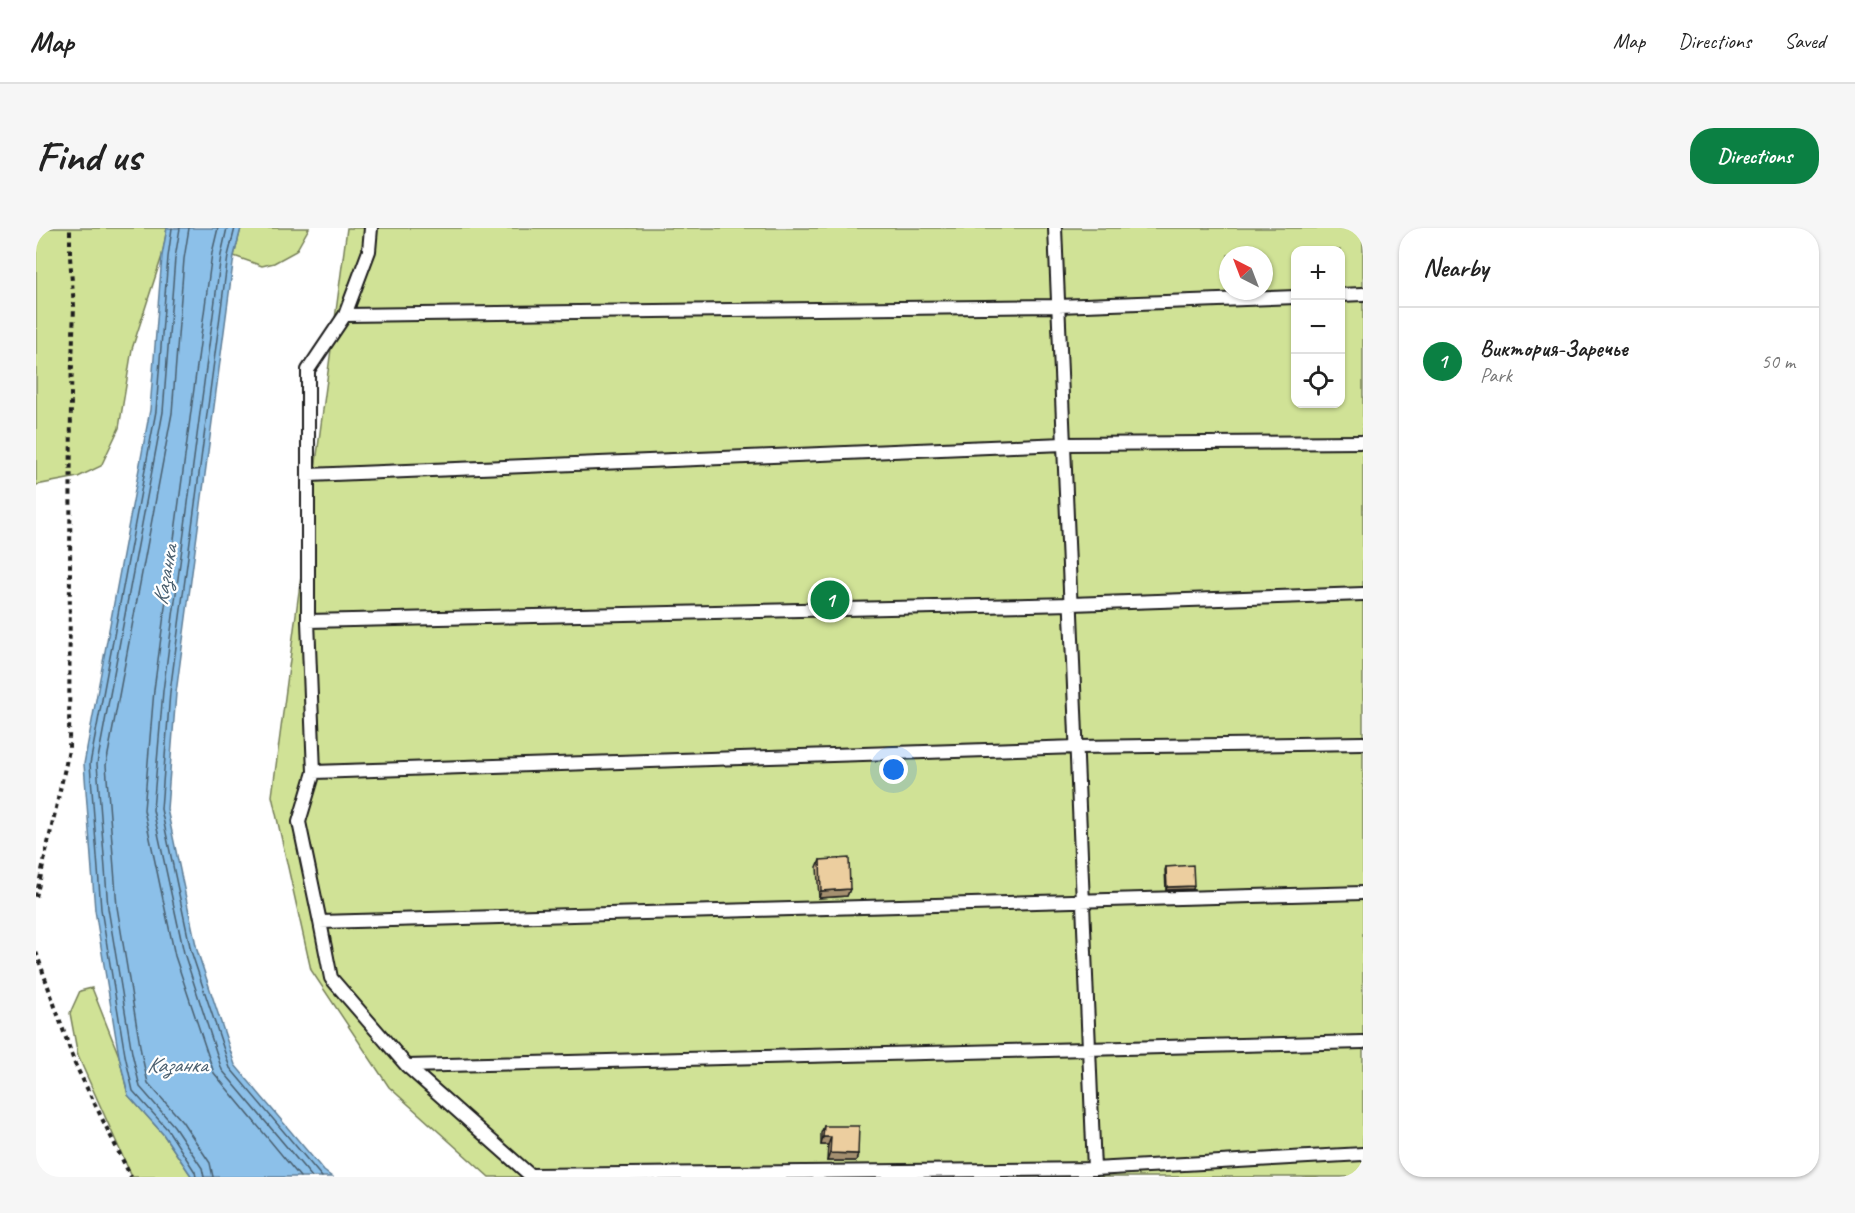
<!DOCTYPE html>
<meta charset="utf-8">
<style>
:root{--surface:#fff;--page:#f6f6f6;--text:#222;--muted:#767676;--line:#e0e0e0;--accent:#0b8043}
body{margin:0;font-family:Caveat,sans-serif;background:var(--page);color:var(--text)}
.controls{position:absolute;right:18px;top:18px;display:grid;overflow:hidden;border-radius:12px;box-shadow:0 2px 4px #0004}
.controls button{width:54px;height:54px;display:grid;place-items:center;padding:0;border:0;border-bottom:2px solid var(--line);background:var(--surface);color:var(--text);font:30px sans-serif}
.compass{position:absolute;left:1183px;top:18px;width:54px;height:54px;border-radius:50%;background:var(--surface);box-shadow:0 2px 4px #0004;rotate:318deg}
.you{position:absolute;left:858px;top:542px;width:21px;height:21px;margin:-15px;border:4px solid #fff;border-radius:50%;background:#1a73e8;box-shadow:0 0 0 9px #1a73e833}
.badge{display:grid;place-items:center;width:39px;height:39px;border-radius:50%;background:var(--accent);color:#fff;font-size:20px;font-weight:700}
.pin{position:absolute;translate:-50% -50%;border:3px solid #fff;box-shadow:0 2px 6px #0006}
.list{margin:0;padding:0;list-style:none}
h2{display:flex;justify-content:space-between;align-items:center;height:78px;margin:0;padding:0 24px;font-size:26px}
h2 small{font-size:20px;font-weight:400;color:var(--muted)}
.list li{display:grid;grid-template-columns:39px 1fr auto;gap:18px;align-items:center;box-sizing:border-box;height:108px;padding:0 24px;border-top:2px solid var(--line)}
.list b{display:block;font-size:22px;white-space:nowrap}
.list p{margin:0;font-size:20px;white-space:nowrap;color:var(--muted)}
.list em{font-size:20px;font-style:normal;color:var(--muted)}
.icon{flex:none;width:33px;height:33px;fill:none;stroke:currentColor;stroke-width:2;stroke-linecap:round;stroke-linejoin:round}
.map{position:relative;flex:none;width:1327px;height:949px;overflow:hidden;border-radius:24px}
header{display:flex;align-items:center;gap:36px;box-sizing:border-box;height:84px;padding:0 30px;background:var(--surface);border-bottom:2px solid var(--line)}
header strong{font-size:28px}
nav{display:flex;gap:33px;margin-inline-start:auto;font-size:21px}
.intro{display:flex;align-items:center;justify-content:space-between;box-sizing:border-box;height:144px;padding:0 36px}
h1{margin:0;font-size:42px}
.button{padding:15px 27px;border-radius:24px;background:var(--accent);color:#fff;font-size:21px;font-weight:700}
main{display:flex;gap:36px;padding:0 36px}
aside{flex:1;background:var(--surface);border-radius:24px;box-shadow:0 2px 4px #0004}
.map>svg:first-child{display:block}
</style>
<header>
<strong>Map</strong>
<nav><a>Map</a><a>Directions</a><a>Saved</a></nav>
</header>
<div class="intro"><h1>Find us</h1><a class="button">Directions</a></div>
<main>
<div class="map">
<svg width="1327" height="949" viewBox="0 0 1327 949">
<rect width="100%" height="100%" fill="#fff"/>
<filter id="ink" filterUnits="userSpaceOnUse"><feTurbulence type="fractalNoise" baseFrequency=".0167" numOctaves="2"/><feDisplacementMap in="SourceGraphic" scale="12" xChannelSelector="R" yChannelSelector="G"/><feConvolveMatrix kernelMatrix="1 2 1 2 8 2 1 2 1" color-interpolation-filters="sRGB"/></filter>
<g filter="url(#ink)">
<path fill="#d0e296" stroke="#767f59" stroke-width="1.5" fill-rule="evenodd" d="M0,0H131L126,28L96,121L83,200L65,238L42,249L0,257Z
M205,0H273L260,23L238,35L226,38L198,28Z
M311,0H1327V949H453L353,859L275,742L236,568ZM1260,22H1304V176H1260ZM1192,27H1228V63H1192Z
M56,760L83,828L92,867L127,906L156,949H96L42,828L34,785L44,763Z"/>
<path fill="#8cc0e9" stroke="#5f7e97" stroke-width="1.5" d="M131,0H205L198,28L140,465L131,581L161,722L199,837L288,943L296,949H156L127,906L92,867L83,828L59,682L48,536L114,182L126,28Z"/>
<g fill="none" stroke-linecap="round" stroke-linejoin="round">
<path stroke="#495e6e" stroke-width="1.5" d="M136,0L132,29L120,183L54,536L65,681L89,827L97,863L132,902L159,944L160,949
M144,0L139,30L127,184L61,536L72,680L96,825L104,859L138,898L166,940L168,949
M153,0L148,31L136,185L70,537L81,679L105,824L112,855L146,893L174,935L177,949
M182,0L176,25L118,462L108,582L139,728L178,845L264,949
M191,0L185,27L127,463L117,582L148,725L186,842L276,949
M199,0L192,28L134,464L125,581L155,723L194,840L286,949"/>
<defs>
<path id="lane" d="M335,0L333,23L309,87L272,142V393L278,544L263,594L284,694L1327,665
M1019,0L1058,941
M1304,67L1327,66
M309,87L1022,78L1260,69
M273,247L1028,216L1327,214
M272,393L1035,376L1327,366
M278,544L1041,519L1327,515
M284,694L295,750L371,838L494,947L1058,941L1327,926
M371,838L1327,814"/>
</defs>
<use href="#lane" stroke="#1c1c1c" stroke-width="16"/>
<path stroke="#1c1c1c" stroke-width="4" stroke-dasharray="4.5 4.5" stroke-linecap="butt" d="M0,669L33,522L35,165L38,78L34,29V0
M0,724L39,836L95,949"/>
<use href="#lane" stroke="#fff" stroke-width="12"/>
</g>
<path fill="#cbb189" stroke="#1c1c1c" stroke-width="1.5" d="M784,632L814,661L811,668L783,670L781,639Z
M1130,639L1157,661L1130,662L1129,642Z
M788,898L822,926L820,933H791L792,917H785V905Z"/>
<path fill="#a5906f" stroke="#1c1c1c" stroke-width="1.5" d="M1158,658L1157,661L1130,662L1131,659Z
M814,661L811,668L783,670L785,663Z
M787,909H795L792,917H785Z
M794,925L822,926L820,933H791Z"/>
<path fill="#ecce9f" stroke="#1c1c1c" stroke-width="1.5" d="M813,630L814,661L785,663L784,632Z
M1157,637L1158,658L1131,659L1130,639Z
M788,898H823L822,926L794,925L795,909H787Z"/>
</g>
<g text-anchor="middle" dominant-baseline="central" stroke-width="4.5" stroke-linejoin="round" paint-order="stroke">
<g font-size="22" font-style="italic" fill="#495e6e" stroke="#fff">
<text transform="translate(129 347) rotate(-80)">Казанка</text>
<text x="141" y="837">Казанка</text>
</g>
</g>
</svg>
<div class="controls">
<button>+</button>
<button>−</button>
<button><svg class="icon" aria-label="locate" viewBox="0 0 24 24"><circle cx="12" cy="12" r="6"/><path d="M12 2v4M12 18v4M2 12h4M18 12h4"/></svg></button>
</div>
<svg class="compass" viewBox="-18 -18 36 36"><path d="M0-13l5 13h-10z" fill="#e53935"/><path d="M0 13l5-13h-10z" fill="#767676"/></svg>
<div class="you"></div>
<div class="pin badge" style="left:794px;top:372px">1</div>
</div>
<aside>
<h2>Nearby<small></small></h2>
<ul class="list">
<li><span class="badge">1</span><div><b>Виктория-Заречье</b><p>Park</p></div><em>50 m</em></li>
</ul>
</aside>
</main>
